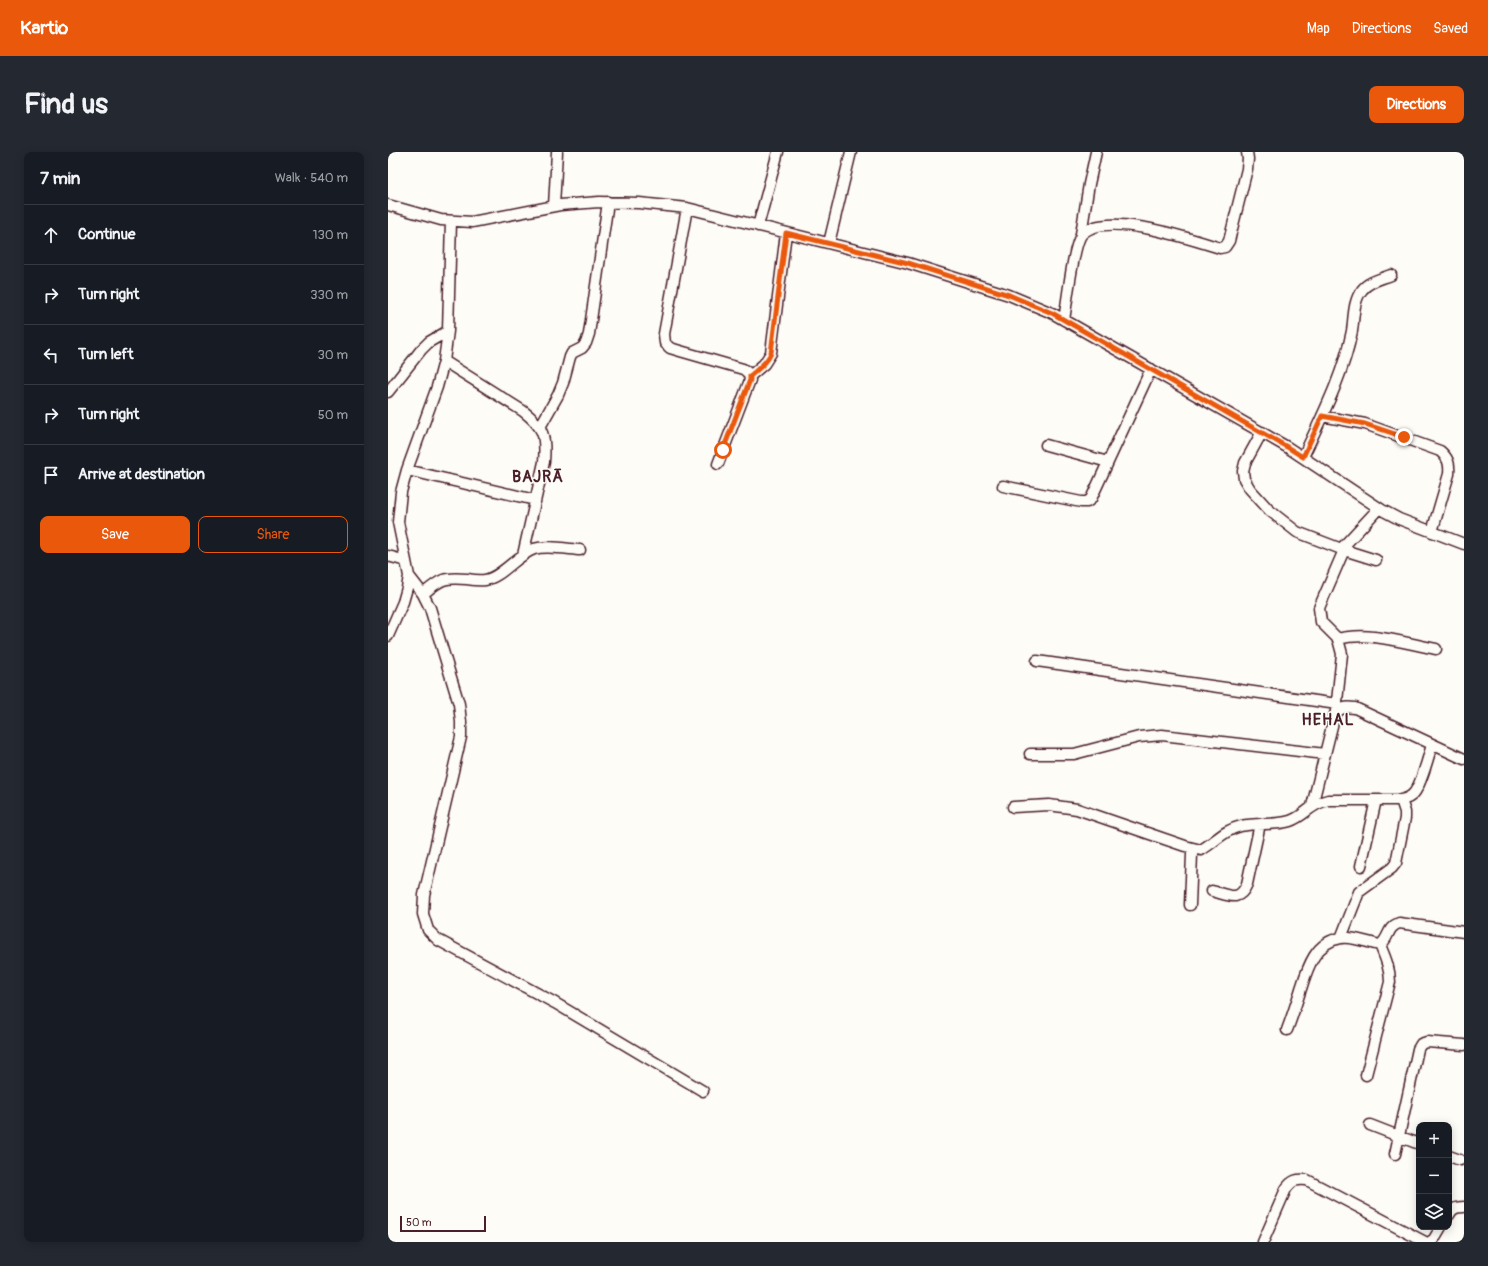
<!DOCTYPE html>
<meta charset="utf-8">
<style>
:root{--surface:#171b24;--page:#242831;--text:#f1f3f6;--muted:#9ea1a6;--line:#363941;--accent:#ea580c}
body{margin:0;font-family:Pangolin,sans-serif;background:var(--page);color:var(--text)}
.controls{position:absolute;right:12px;bottom:12px;display:grid;overflow:hidden;border-radius:8px;box-shadow:0 2px 10px #0003}
.controls button{width:36px;height:36px;display:grid;place-items:center;padding:0;border:0;border-bottom:1px solid var(--line);background:var(--surface);color:var(--text);font:20px sans-serif}
.scale{position:absolute;left:12px;bottom:10px;width:86px;box-sizing:border-box;padding-left:4px;border:2px solid #4a1f2b;border-top:0;font-size:11px;line-height:14px;white-space:nowrap;color:#4a1f2b;-webkit-text-stroke:3px #fdfcf7;paint-order:stroke}
.stop{position:absolute;width:12px;height:12px;margin:-9px;border:3px solid #ea580c;border-radius:50%;background:#fff}
.stop.end{background:#ea580c;border-color:#fff;box-shadow:0 1px 4px #0008}
.list{margin:0;padding:0;list-style:none}
h2{display:flex;justify-content:space-between;align-items:center;height:52px;margin:0;padding:0 16px;font-size:17px}
h2 small{font-size:13px;font-weight:400;color:var(--muted)}
.list li{display:grid;grid-template-columns:26px 1fr auto;gap:12px;align-items:center;box-sizing:border-box;height:60px;padding:0 16px;border-top:1px solid var(--line)}
.list b{display:block;font-size:15px;white-space:nowrap}
.list em{font-size:13px;font-style:normal;color:var(--muted)}
.actions{display:flex;gap:8px;padding:12px 16px}
.actions a{flex:1;padding:9px 0;border:1px solid var(--accent);border-radius:8px;text-align:center;font-size:14px;color:var(--accent)}
.actions .main{background:var(--accent);color:#fff}
.icon{flex:none;width:22px;height:22px;fill:none;stroke:currentColor;stroke-width:2;stroke-linecap:round;stroke-linejoin:round}
.map{position:relative;flex:none;width:1076px;height:1090px;overflow:hidden;border-radius:8px}
header{display:flex;align-items:center;gap:24px;box-sizing:border-box;height:56px;padding:0 20px;background:var(--accent);color:#fff}
header strong{font-size:19px}
nav{display:flex;gap:22px;margin-inline-start:auto;font-size:14px}
.intro{display:flex;align-items:center;justify-content:space-between;box-sizing:border-box;height:96px;padding:0 24px}
h1{margin:0;font-size:28px}
.button{padding:10px 18px;border-radius:8px;background:var(--accent);color:#fff;font-size:14px;font-weight:700}
main{display:flex;gap:24px;padding:0 24px}
aside{flex:1;background:var(--surface);border-radius:8px;box-shadow:0 2px 10px #0003}
.map>svg:first-child{display:block}
</style>
<header>
<strong>Kartio</strong>
<nav><a>Map</a><a>Directions</a><a>Saved</a></nav>
</header>
<div class="intro"><h1>Find us</h1><a class="button">Directions</a></div>
<main>
<aside>
<h2>7 min<small>Walk · 540 m</small></h2>
<ul class="list">
<li><svg class="icon" aria-label="ahead" viewBox="0 0 24 24"><path d="M12 20V5M6 11l6-6 6 6"/></svg><div><b>Continue</b></div><em>130 m</em></li>
<li><svg class="icon" aria-label="right" viewBox="0 0 24 24"><path d="M7 20v-9h11M14 6l5 5-5 5"/></svg><div><b>Turn right</b></div><em>330 m</em></li>
<li><svg class="icon" aria-label="left" viewBox="0 0 24 24"><path d="M17 20v-9H6M10 6l-5 5 5 5"/></svg><div><b>Turn left</b></div><em>30 m</em></li>
<li><svg class="icon" aria-label="right" viewBox="0 0 24 24"><path d="M7 20v-9h11M14 6l5 5-5 5"/></svg><div><b>Turn right</b></div><em>50 m</em></li>
<li><svg class="icon" aria-label="arrive" viewBox="0 0 24 24"><path d="M6 21V4h12l-3 4 3 4H6"/></svg><div><b>Arrive at destination</b></div></li>
</ul>
<div class="actions"><a class="main">Save</a><a>Share</a></div>
</aside>
<div class="map">
<svg width="1076" height="1090" viewBox="0 0 1076 1090">
<rect width="100%" height="100%" fill="#fdfcf7"/>
<filter id="ink" filterUnits="userSpaceOnUse"><feTurbulence type="fractalNoise" baseFrequency=".025" numOctaves="2"/><feDisplacementMap in="SourceGraphic" scale="8" xChannelSelector="R" yChannelSelector="G"/><feConvolveMatrix kernelMatrix="1 2 1 2 8 2 1 2 1" color-interpolation-filters="sRGB"/></filter>
<g filter="url(#ink)">
<g fill="none" stroke-linecap="round" stroke-linejoin="round">
<defs>
<path id="minor" d="M0,53L53,68L84,70L172,53L211,50L251,51L299,56L520,111L621,143L664,161L899,295L994,358L1011,367L1076,392
M166,54L169,0
M299,56L276,182L277,191L282,196L292,199L355,217C360,220 361,222 362,228L330,312
M370,74L390,0
M693,82L701,32L708,0
M441,91L463,0
M676,168C679,152 685,92 694,82C717,58 803,87 832,96L837,95L841,89L859,17L860,7L859,0
M56,209L135,259C156,275 158,284 156,310L135,403
M362,224L376,212L383,201L398,81
M0,240L33,198L41,190L60,179
M934,264L977,272L1052,299C1060,306 1062,311 1061,322L1044,380
M152,275L170,243L175,231L182,205L184,201L194,196L198,191L201,182L220,50
M874,280L857,311L855,319L856,327L862,337L881,358L909,380L956,398L988,408
M658,293L720,310
M915,305C934,264 955,224 964,179C966,166 965,149 974,138C981,129 993,127 1003,123
M19,318L147,348
M615,334L693,350H699L703,347L763,217
M953,397L991,356
M0,404L18,409
M21,424L35,442L42,456L71,552L73,570V585L36,743L35,762L40,778L50,788L167,851L315,939
M35,442C53,427 55,425 79,427C85,428 91,429 97,428C114,425 129,403 146,397C158,393 179,397 192,398
M0,484L15,450L19,436L21,424L10,370L13,340L19,318L49,235L56,209L60,179L63,69
M950,487C982,479 1016,491 1048,497
M649,509L949,552
M948,559L954,502L950,487L933,470L931,456L956,398
M642,602H686L751,585L774,583L937,602
M924,654L947,562C953,555 958,555 967,556L1076,607
M625,655L661,653L689,657L797,694L813,698C827,690 836,678 853,674C869,670 886,674 902,669C917,664 922,652 940,648H1013C1018,647 1023,645 1026,641C1034,631 1040,605 1044,593
M973,714L988,648
M824,739C841,743 851,751 859,732L872,672
M802,753L804,702L805,697
M953,786L971,740L1004,716L1008,711L1017,666V660L1013,648
M899,878C904,865 908,852 912,840C919,818 926,790 953,786C965,784 980,791 992,793C1002,786 998,776 1011,771L1076,780
M978,923L1002,830C1002,816 997,805 992,793
M982,973L1031,992
M1007,1002L1030,897L1033,892L1039,890L1076,893
M1061,1004L1072,1008
M1061,1063C1065,1056 1068,1055 1076,1055
M875,1090L898,1037C904,1028 909,1027 919,1028L1037,1090
M1042,1090L1046,1087L1053,1075"/>
</defs>
<use href="#minor" stroke="#4a1f2b" stroke-width="13"/>
<use href="#minor" stroke="#fdfcf7" stroke-width="10"/>
</g>
</g>
<g fill="none" stroke-linecap="round" stroke-linejoin="round" filter="url(#ink)">
<path stroke="#ea580c" stroke-width="5" d="M335,298L362,228V224C370,217 379,211 383,201L398,81L520,111L621,143L664,161L899,295L915,305L934,264L977,272L1016,285"/>
</g>
<g text-anchor="middle" dominant-baseline="central" stroke-width="3" stroke-linejoin="round" paint-order="stroke">
<g font-size="16" font-weight="bold" letter-spacing="1" fill="#4a1f2b" stroke="#fdfcf7">
<text x="150" y="325">BAJRĀ</text>
<text x="940" y="568">HEHAL</text>
</g>
</g>
</svg>
<div class="controls">
<button>+</button>
<button>−</button>
<button><svg class="icon" aria-label="layers" viewBox="0 0 24 24"><path d="M12 4l9 5-9 5-9-5zM3 14l9 5 9-5"/></svg></button>
</div>
<div class="scale">50 m</div>
<div class="stop" style="left:335px;top:298px"></div>
<div class="stop end" style="left:1016px;top:285px"></div>
</div>
</main>
